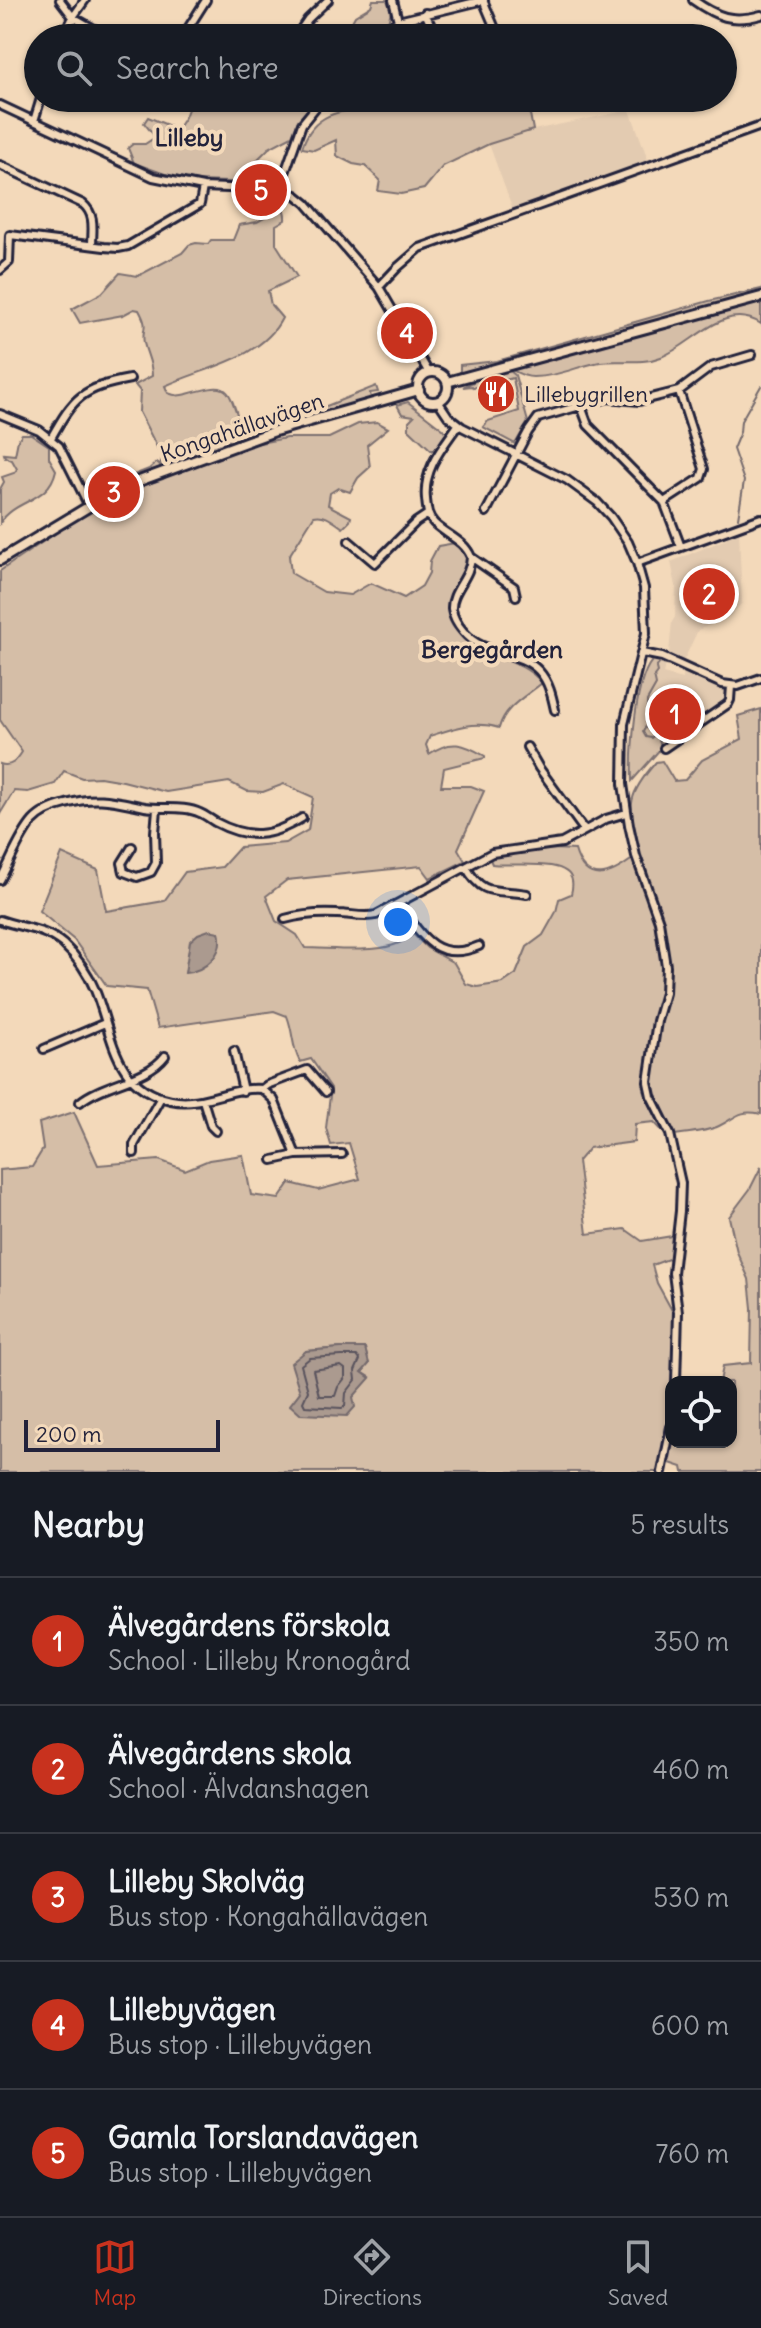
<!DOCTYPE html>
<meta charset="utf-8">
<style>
:root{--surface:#171b24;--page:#242831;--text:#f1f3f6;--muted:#9ea1a6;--line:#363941;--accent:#c8321e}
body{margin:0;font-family:Delius,sans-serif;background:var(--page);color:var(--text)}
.controls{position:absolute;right:24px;bottom:24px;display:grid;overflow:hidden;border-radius:16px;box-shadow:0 2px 6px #0004}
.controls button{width:72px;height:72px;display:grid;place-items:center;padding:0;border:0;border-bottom:2px solid var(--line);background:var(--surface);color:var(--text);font:40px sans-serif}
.scale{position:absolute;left:24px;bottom:20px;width:196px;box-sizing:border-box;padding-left:8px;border:4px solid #22223b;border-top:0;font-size:22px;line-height:28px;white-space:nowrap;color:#22223b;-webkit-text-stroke:6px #f3d9ba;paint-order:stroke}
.you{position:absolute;left:398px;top:922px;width:28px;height:28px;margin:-20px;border:6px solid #fff;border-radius:50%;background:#1a73e8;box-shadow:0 0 0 12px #1a73e833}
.badge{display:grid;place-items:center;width:52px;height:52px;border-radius:50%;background:var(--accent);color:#fff;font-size:26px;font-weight:700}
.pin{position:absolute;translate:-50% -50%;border:4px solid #fff;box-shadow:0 2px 8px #0006}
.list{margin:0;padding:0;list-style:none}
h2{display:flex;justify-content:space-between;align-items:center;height:104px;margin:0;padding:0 32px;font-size:34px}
h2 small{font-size:26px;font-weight:400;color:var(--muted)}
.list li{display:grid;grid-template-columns:52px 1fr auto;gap:24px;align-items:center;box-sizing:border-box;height:128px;padding:0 32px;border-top:2px solid var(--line)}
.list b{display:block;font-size:30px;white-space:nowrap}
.list p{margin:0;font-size:26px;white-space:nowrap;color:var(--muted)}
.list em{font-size:26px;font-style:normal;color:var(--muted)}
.icon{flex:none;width:44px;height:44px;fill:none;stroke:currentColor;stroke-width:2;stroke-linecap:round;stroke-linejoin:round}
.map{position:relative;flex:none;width:761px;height:1472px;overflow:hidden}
.search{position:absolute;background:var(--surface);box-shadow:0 2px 6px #0004;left:24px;right:24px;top:24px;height:88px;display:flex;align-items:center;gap:20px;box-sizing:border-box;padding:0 28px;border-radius:44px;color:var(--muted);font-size:30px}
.sheet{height:744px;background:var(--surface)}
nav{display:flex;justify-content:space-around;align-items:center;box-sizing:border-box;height:112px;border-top:2px solid var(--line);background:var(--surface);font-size:22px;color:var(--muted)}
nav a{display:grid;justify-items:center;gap:4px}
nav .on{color:var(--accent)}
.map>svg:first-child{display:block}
</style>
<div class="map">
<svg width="761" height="1472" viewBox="0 0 761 1472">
<rect width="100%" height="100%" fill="#f3d9ba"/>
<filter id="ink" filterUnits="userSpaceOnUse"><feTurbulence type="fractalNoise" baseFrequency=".0125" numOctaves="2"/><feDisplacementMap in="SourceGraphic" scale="16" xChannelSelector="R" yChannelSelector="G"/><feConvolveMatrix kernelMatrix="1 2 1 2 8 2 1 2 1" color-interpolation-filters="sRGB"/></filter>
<g filter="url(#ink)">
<path fill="#e3cbb1" d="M630,110L651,168L516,218L489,144L533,130Z
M739,531L742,603L730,616L698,630L683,662L671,656L669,653L672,622L675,617L676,586L671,562L726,539L729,534Z
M657,660L665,664L663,674L682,679L684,674L689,673L724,689L728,694L727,701L695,724L674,726L660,722L657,737L638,754L643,707Z"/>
<path fill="#d5bea7" stroke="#7c7071" stroke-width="2" fill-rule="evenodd" d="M373,0H387L391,11L389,19L360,38H343L355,16L371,6Z
M199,98H318L298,120L292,136L269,148L258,159L257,167L262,173L270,169L272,176L268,181L261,183L198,181L165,174L134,163L128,148L133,144H145L154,138L153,134L144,123L148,117L177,129L185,117L191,101L196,103Z
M389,98H424L423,104L456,98H527L533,130L489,144L443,166L424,189L401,194L378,191L380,180L365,166L353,164L337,156L336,140L314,150L302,148C315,106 351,111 388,106Z
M265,198C278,199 286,207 285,220L276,225V244L297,277L268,291L271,305L282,318C262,359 203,368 165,386L168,393C176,396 179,396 187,394C230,382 227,385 241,426L221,430L160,453L139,412L140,391L135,385L152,376C152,362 147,356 144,343C141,327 150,330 139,310L134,309L123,315L80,323L72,309L102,293L120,273L138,276L182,253L189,245L196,243L208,244L211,240H233L239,225L257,222L268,216Z
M761,289V292L741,298L460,374V365L497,361L709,301Z
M761,300V324C724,300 693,345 661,357C641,365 621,359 600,362C578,366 557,377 533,377C524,377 518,373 510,369Z
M510,371L515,375L528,422L515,444L483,427L488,421L519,411L513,378L473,388L472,386L463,387L477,380Z
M376,386L378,392L370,393L371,398L357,403C288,425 219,447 150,471C134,476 108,493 93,491L149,469L157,462L160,465L162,458L227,433L248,430L319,409Z
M408,402L448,433L437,450H431L409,429V421L414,416L402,414L397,405Z
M377,422L388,428L367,445L370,467L358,478L350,492L338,488L330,493L328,505L351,517L350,521L343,528C334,522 325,513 314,516L289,556L291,573L324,592L350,595L371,583L404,598L422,586L429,573L430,561L438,546L455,543L466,553L469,563C462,576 451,589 448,602C443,622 464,643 481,651C503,661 526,663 542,683C525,697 505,706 499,728C475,720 454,728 430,736L426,745L429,754C451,739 463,743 485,756V758L444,768L441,786H471L484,791L458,849L465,861L430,878L421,866L287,880L266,896L276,921L297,935L305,948C336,948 390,957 413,934L427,948L454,963L466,984L477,987L503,983L516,974L527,947L543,935L556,912L559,899L571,894C572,890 573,885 572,881C569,857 509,867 492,864L489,857L553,849L575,850C587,891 617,872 640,853C630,806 623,800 656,762L662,761L674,781L685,780L702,760L742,739L738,716L761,709V1114C738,1109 736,1118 719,1126C704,1133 683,1133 667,1136L654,1122L635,1124L634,1142L589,1148L578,1161L587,1234L625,1229L642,1241L672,1236L671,1258L652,1265L657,1283L674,1314L673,1382H671V1442H731V1382H720L723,1366L751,1363L752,1308L749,1279L737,1252L729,1217L750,1189L761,1167V1472H683L682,1467L664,1461L660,1472H0V1170L32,1167L43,1149L39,1123L74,1112L98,1165L159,1160L185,1170L209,1160L243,1155L251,1195L279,1199L290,1183L318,1190L360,1179L349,1143L331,1145L326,1128L331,1088L311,1059L300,1062C291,1045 294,1034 287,1016L274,1011L158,1028L147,990L107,986L74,940L39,911L62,854L98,870L106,911L164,901L185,872L222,867L240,847L285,843L308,830L313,797L284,784L263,792L247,791L229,782L166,792L123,781L100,777L82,778L64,771L55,784L28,792L14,791L0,814V764C11,768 17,760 22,752L0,720V571L72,522L107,503L130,497L139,487L163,479L181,467L249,445L286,438H329L358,424ZM341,1348L365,1349L369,1364L362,1372L370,1377L353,1397L291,1405L300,1392L306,1351Z
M22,434H31L49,446V458L56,470C49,503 16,498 0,523V489L4,482L2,477L14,473L17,469L12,460L5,457L4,454L15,455L18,440Z
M655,658L664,660L666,665L660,663L656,668L657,672L654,676L656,685L647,701V724L643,732L646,737L651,738L655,734V729L658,730L657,737L662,747L632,781C631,755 634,674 655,658Z"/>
<path fill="#ab9a8f" stroke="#746a6d" stroke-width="2" d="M209,930L219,932C225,954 205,971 185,973L190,941L198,934Z
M341,1348H365L369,1364L362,1372L370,1378L353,1397L355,1407L347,1416L300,1414L290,1405L300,1392L291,1363L306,1351Z"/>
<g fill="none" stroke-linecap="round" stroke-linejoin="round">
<path stroke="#59525d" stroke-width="2" d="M342,1356H357L360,1360L355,1371L356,1380L346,1393L345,1406L342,1408L305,1406L303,1402L308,1391L301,1365L310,1358Z
M341,1366L345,1369V1378L338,1387L335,1396H319L313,1370Z"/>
<path stroke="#746a6d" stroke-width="2" d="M738,518L744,481L733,449L740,432L741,421L761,386"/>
<defs>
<path id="minor" d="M60,0L73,17L110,38
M393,0L398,21
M483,0L499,38
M693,0C717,17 732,23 761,15
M425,13L437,38
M63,38L73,17L85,0
M182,38L206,0
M295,38L308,19L328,0
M369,38L398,21L484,0
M0,105L153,177L203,187L279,190L296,195L306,203L379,287L429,373
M34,121L41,98
M0,165L83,204C96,215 92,230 92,245
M279,190L302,124L323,98
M0,270L9,262L10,235L104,247L118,248L128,246L200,204L203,187
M379,287L397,268L420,248L761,126
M679,391L704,469L701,478L664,502L681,547
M438,401L448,416L462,427L567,480L597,502L611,517L628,542L637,563L644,588L646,633L624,724L623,784L629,825L636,856L659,921L666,966L665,993L657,1021L648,1082L651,1096L670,1134L681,1183L680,1211L673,1273L678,1312L676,1382
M581,406L588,425L664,502
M0,414L39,430L59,446L89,506
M458,425C442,448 423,469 426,499C427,508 427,516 434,523C446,535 464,540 471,557C471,577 451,591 452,609C453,617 458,625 463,631C484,657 518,649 539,671C549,682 552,696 555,710
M51,438C74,397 82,388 130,379
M486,512L528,432L538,418L608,398L639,401L679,391L711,367L752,355
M349,541L375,563L416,522L428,514
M471,557L514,587L516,596
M637,563L761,518
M642,653L662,657L722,684L738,686L761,678
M527,747L539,768L584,830
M664,748L728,704L730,700L731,686
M132,847L122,863L124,872L137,877L151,872L156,863L155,832L157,809
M466,867C484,899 497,888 527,894
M0,880C11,861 19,837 33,821C42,811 54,807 66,804C96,795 115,801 145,807C162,810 184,805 200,813C205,815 210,819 215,822C249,840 271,837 302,818
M399,903C420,934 436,964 479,946
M285,919C303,914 319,913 337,914C351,914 363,918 376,915L492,853L562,843L606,819L626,813
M0,920C22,928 44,928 63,944C76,956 88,973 95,990C113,1034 113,1088 171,1100C203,1107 231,1086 262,1089L274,1100L296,1155
M44,1049L105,1023
M234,1051L243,1091
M262,1089L267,1085L307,1070L326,1092
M203,1100L211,1126L216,1131
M80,1102C103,1083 147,1080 165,1056
M134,1153V1145L161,1097
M273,1160L296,1155L342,1154
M662,1472L671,1427"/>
<path id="tertiary" d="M418 387a15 15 0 1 1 30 0a15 15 0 1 1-30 0Z
M447,382L761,297
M0,560L103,498L131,484L275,431L419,390"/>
</defs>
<use href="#minor" stroke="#22223b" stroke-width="12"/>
<use href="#tertiary" stroke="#22223b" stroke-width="14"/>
<use href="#minor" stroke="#f3d9ba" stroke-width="6"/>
<use href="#tertiary" stroke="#f3d9ba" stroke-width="8"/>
</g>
</g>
<defs>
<symbol id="restaurant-disc" viewBox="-11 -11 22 22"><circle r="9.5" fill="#c8321e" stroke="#f3d9ba"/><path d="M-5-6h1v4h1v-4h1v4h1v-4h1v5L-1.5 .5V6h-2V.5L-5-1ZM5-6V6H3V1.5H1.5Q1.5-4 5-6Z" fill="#fff"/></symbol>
</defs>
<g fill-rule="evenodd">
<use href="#restaurant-disc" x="474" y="372" width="44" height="44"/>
</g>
<g text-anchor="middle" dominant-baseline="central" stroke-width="8" stroke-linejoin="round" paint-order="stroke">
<g font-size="22" fill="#22223b" stroke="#f3d9ba" text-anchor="start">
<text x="524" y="394">Lillebygrillen</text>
</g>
<g font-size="22" fill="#22223b" stroke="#f3d9ba">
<text transform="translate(242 427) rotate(-19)">Kongahällavägen</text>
</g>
<g font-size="24" font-weight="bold" fill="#22223b" stroke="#f3d9ba">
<text x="189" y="137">Lilleby</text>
<text x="492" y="649">Bergegården</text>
</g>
</g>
</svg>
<div class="controls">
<button><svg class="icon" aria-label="locate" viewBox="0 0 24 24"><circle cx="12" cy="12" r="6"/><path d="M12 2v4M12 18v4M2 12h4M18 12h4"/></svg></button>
</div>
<div class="scale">200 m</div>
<div class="you"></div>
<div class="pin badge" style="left:675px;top:714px">1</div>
<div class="pin badge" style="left:709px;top:594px">2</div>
<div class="pin badge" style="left:114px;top:492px">3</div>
<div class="pin badge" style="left:407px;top:333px">4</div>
<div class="pin badge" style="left:261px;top:190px">5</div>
<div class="search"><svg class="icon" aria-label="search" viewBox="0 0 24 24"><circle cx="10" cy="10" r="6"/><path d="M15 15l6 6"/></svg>Search here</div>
</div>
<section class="sheet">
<h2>Nearby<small>5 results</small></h2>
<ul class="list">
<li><span class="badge">1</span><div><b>Älvegårdens förskola</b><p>School · Lilleby Kronogård</p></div><em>350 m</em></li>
<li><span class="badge">2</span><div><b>Älvegårdens skola</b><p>School · Älvdanshagen</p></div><em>460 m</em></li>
<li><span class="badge">3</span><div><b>Lilleby Skolväg</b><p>Bus stop · Kongahällavägen</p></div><em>530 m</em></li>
<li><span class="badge">4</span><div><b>Lillebyvägen</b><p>Bus stop · Lillebyvägen</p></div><em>600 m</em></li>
<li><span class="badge">5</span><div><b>Gamla Torslandavägen</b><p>Bus stop · Lillebyvägen</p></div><em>760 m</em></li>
</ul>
</section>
<nav>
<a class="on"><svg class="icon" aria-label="map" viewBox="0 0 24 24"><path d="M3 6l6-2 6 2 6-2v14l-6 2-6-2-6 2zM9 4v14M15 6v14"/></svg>Map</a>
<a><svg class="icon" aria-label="directions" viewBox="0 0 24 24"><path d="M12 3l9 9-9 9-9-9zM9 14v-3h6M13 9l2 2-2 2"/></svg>Directions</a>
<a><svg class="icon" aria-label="saved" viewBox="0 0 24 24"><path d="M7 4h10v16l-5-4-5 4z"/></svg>Saved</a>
</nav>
